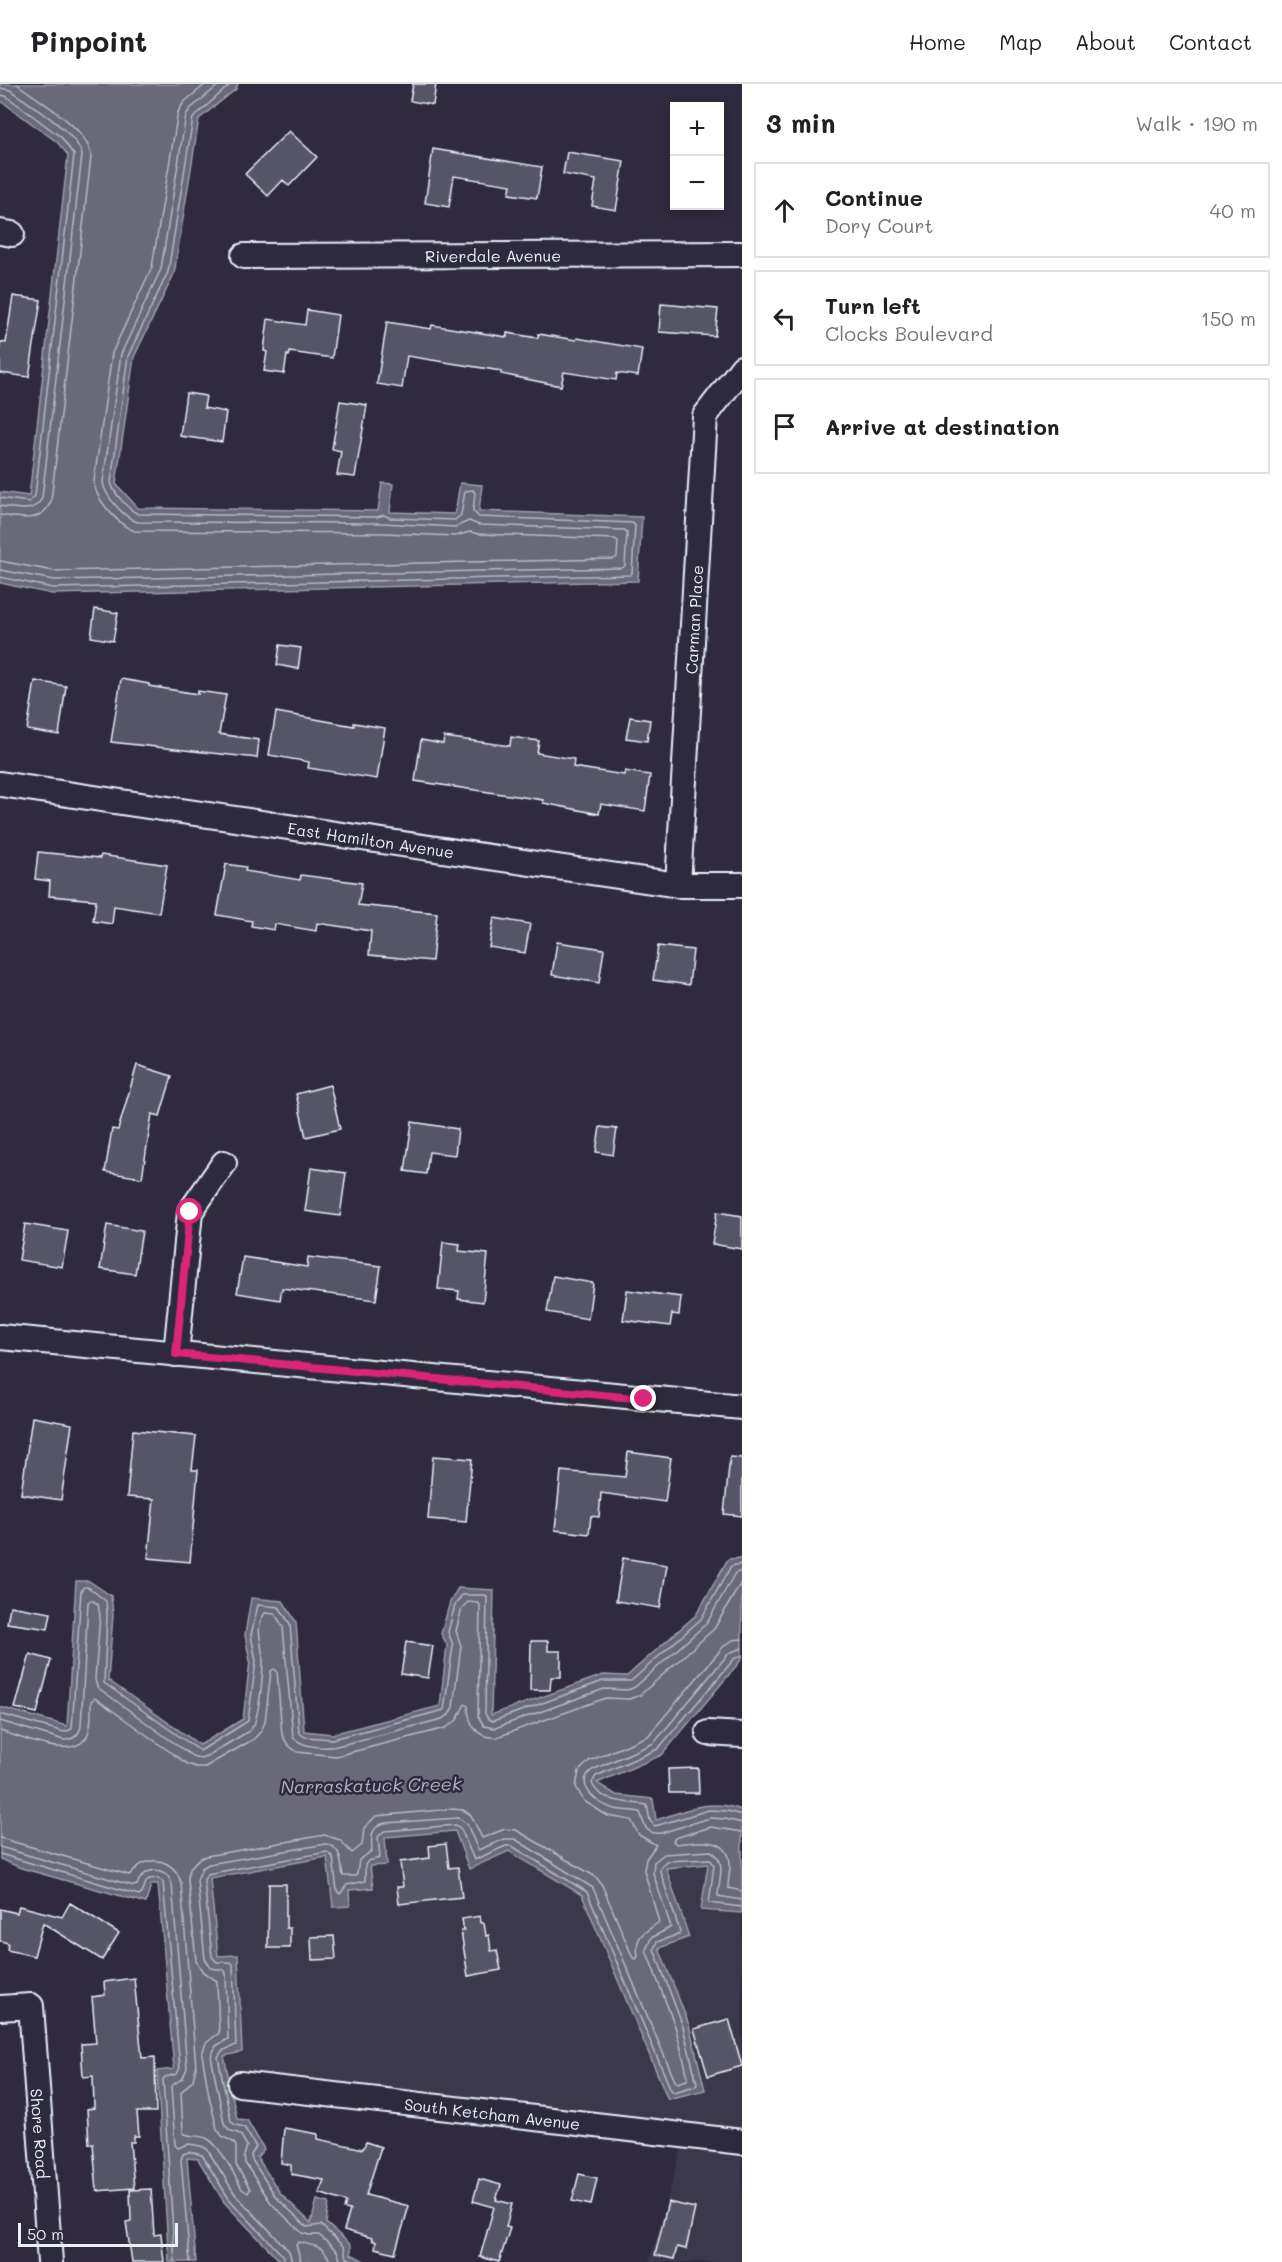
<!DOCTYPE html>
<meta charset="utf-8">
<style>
:root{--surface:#fff;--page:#f6f6f6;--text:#202124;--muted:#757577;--line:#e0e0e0}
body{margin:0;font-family:Mali,sans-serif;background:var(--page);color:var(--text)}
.controls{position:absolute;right:18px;top:18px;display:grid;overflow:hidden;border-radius:0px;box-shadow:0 3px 9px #0003}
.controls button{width:54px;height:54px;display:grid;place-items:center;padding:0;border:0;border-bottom:2px solid var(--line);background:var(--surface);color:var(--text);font:30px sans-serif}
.scale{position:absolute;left:18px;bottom:15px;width:160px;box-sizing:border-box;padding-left:6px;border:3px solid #e8f1f8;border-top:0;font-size:16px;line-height:21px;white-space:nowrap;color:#e8f1f8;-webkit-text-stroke:4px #2f2a3d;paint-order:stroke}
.stop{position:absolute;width:18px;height:18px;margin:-14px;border:4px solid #db2777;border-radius:50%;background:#fff}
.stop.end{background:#db2777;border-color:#fff;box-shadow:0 2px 6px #0008}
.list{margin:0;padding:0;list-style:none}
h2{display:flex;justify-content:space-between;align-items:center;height:78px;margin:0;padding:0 24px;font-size:26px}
h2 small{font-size:20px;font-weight:400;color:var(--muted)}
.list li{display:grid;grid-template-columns:39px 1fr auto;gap:18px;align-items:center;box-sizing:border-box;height:96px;margin:0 12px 12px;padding:0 12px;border:2px solid var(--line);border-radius:0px}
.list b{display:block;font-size:22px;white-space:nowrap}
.list p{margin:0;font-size:20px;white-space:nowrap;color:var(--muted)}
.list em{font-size:20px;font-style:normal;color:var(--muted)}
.icon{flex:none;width:33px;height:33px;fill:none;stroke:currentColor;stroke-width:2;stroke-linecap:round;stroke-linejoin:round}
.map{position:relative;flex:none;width:742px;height:2178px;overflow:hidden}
header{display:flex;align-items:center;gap:36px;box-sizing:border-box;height:84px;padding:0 30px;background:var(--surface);border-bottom:2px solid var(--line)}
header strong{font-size:28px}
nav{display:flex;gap:33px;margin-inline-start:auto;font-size:21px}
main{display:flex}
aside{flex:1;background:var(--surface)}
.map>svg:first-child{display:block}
</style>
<header>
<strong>Pinpoint</strong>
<nav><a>Home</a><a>Map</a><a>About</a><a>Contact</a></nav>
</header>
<main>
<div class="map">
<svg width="742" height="2178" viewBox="0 0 742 2178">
<rect width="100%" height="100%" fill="#2f2a3d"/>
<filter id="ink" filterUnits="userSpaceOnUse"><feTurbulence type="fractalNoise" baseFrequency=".0167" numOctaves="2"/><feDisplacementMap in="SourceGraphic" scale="12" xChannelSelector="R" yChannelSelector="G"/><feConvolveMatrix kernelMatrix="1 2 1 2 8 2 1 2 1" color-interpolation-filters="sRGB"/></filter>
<g filter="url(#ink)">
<path fill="#3b3749" d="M455,1747L469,1785L509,1767L582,1811L669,2015L705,2005L689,1941L659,1863L689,1853L665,1783L708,1780L701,1826L742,1829V2178H649L683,2059L231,2007L224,1972L238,1871L218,1873L210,1794L327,1773L333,1823L350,1821L349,1806L370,1782L384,1753Z"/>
<path fill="#696978" stroke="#9c9fab" stroke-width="1.5" d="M0,0H238L236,5L199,35L174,190L134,273L116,400L138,424L378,427L382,399L393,400L390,428L455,430L460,399L482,401L479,427L642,433L638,497L52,510L0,499V408L29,412L68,71L57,58L0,16Z
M742,1474V1575L662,1671L597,1699L616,1711L653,1715L656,1736C688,1726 708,1714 742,1726V1829L701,1826L708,1780L666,1784L689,1853L659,1864L689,1941L705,2006L668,2015L582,1811L509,1767L469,1785L455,1747L385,1753L387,1781L370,1782L373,1804L349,1806L350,1822L333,1823L327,1773L210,1794L218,1872L238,1871L242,1968L224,1972L237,2035L247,2036L264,2065L257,2073L280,2109L311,2139L317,2116L329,2119L326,2139L351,2161V2170L366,2178H281L224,2118L198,2075L187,2074L196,2178H169L157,1987L174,1985L158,1800H151L146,1819L21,1784L0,1775V1623L67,1642L76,1497H89L111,1512L113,1531L108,1596L200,1661L243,1635L250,1577L245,1551L251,1514L283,1517L296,1538L304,1647L332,1650L440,1622L447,1561L441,1550L450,1518L458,1504L494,1506L491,1631L603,1591L627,1592L696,1531L728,1475Z"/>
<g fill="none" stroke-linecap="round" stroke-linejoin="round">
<path stroke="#b5bbc5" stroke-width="1.5" d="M0,4L10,6C29,20 77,48 82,71L42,414C34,431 15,424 0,422
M0,11L6,12L61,53L74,71L35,412L29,418L0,414
M0,431C20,434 42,440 51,417L91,73C90,45 38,16 17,0
M0,477L54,487L614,475L617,473L618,457L615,455L479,450L470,448L455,452L383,449L135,447C119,442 94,414 94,397L112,269L152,183L178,28L184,18L206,0
M0,486L54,496L622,484L625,482L627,449L625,446L479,441L469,437L455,443L383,439L138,438C125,435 104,411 103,398L121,270L161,185L186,31L190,25L220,0
M0,493L53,504L630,491L632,489L635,442L633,439L479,433L473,427L475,409L473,406L465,407L461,431L455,436L390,434L384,431L377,433L138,430C129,426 113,409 111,398L128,272L168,188L193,34L231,0
M742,1564L729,1569L654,1659L592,1686C574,1701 596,1718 611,1724C620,1727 631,1726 640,1728C644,1739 644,1751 661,1749L710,1734L725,1735L742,1739
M742,1572L735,1574L658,1665L596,1692L592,1699C599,1719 630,1718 647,1721L650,1737L655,1742L709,1726L727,1727L742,1731
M0,1630L64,1648L72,1645L81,1506L84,1503H88L106,1517L107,1531L104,1599L200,1667L248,1637L256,1577L251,1551L258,1521L279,1523L290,1540L299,1649L305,1653L333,1655L444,1626L453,1561L448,1548L455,1521L462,1511H485L487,1513L485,1629L488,1635L493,1637L603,1597H631L701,1535L731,1482L742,1480
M0,1637L64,1656C73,1656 79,1651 81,1642L88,1518L91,1516L98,1520L100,1532L95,1595L97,1603L192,1672L200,1674L207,1672L249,1647L254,1641C260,1623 262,1599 263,1580C264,1563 253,1544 265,1529L275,1530L283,1543L293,1653C302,1664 327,1665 341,1661L442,1635L449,1631L453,1623L461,1562L456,1547L462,1524L468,1518L478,1519L480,1521L478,1632L484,1642L495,1644L604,1605L628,1606L635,1603L707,1539L735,1489L742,1487
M0,1647C22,1653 76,1679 88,1650C92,1640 91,1627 91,1617L95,1614L187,1680L196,1683H205L254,1655L261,1647L265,1638L271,1587L274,1585L277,1587L282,1651L288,1661L297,1668L336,1672L446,1644L457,1636L465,1620L468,1622C468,1640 477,1655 497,1653L606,1614L629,1615L640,1611L714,1545L742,1497
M742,1748L711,1743L675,1754L673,1757L676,1760C696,1758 729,1751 730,1780C730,1788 728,1796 728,1804L742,1807
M0,1754L129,1791C134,1788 137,1782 144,1779C161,1772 177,1782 181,1799L196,1983L193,1996L181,2008L183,2049C190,2053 199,2051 206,2054C220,2060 234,2091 242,2105L248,2109L250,2105L236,2081V2062L233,2058L222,2052L217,2045L209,2012L202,1970L206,1959L219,1949L217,1897L203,1888L196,1877L188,1796C188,1784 195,1776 206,1772L325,1751L340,1756L352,1769L362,1761L364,1744L376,1732L452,1725L463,1726L471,1731L482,1754L505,1745L516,1746L596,1793L602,1801L633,1874L636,1875L638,1872C634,1850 645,1849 659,1838L644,1786L646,1775L656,1761L639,1751L631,1736L608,1732L584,1717L576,1703L579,1687L589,1677L648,1652L723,1563L733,1556L742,1555
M0,1763L134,1802L137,1801C143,1783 166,1780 172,1800L187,1984L183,1994L171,2002L175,2061L178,2064L189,2060L201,2062L207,2065L235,2110L289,2167L292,2178
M0,1770L139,1811L142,1810L146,1798L149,1795L158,1794L163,1798L180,1984L177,1990L165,1993L163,1995L175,2178
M190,2178L181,2076L183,2070L189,2068L202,2071L229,2115L283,2172L285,2178
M301,2178L296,2161L299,2158C313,2162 325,2161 330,2178
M341,2178L337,2167L319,2151H309L302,2149L271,2119L245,2079L244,2072L247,2062L240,2050L229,2046L224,2039L211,1972L216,1962L228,1955L226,1889L224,1886L211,1884L205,1875L197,1796L202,1784L209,1780L326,1760C343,1764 340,1779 343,1792H355L357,1790L359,1776L372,1767C371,1754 370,1743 385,1739L458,1734L467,1740L478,1766L505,1755H515L593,1804L675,1997L678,1999L687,1996L688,1993L676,1945L646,1866L651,1854L671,1843L653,1789L654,1778L664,1770L711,1767C728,1777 718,1797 718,1812L742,1816
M354,2178L346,2173L344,2163L321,2141L307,2143L276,2113L252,2076L251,2071L256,2063L244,2043L235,2041L231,2037L218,1973L222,1967L236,1961L233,1880L230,1878H217L212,1873L204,1796L207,1790L327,1768L333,1773L337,1807L340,1810L347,1801L365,1797V1781L368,1777L380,1774L378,1753L384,1747L456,1741L461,1745L474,1776L506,1762H512L587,1808L671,2006L674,2008L695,2002L697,1999L683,1943L654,1865L657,1858L679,1850L680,1848L660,1787L661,1782L666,1777L710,1775L714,1781L709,1819L742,1823"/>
</g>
<path fill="#575565" stroke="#e8f1f8" stroke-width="1.5" d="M413,0H436L433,21L410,17Z
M289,47L317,73L289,102L283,96L268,112L245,90Z
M433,65L542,83L537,114L509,110L511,101L454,92L449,123L425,119Z
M567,68L624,77L616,126L592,122L596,96L563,90Z
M13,212L41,216L29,293L0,289V258L6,259Z
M661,220L718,225L715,252L659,248Z
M307,226L338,231L332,274L290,268L289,272L287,271L284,290L264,287L267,268L264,267L268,235L305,241Z
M387,238L431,245L432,241L507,253V249L538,254V250L576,256L577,254L642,265L638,292L617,289L616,296L564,288L561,302L501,290V287L407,272L402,304L377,300Z
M186,309L206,312L204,324L226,328L222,358L180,352Z
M340,317L367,321L355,393L337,391L341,367L332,365Z
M95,525L118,529L113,557L91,553Z
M280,561L301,564L298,585L277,581Z
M121,595L149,600V602L198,610V607L226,611L219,650L259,656L257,674L111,658Z
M35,597L66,602L59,651L27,646Z
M276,628L354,642V639L385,644L377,695L308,684L309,678L269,671Z
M630,633L650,636L647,657L626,654Z
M444,653L510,662L511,653L539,657L537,669L574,675L573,683L624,691L625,687L650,691L645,727L601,720L599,730L543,719V716L415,697L421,656L443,660Z
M38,768L100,774L101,771L167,781L159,829L114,822L112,840L93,837L96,816L49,812L50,797L35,795Z
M226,780L246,783L245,787L300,796L301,791L362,799L358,821L437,829L432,877L369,871L371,847L317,839L316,847L275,840L274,846L251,842L252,837L217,831Z
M494,834L530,840L525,869L489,863Z
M557,858L604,865L599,899L552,891Z
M658,862L693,866L689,901L653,896Z
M137,981L172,992L160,1032L152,1030L142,1094L105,1088L112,1045L118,1046Z
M330,1001L340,1045L306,1053L296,1010Z
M412,1038L458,1045L455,1071L429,1068L426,1090L405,1087Z
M600,1043L617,1045L613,1071L596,1068Z
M311,1084L346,1089L340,1132L305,1127Z
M717,1128L742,1132V1165L712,1160Z
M25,1140L68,1147L62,1183L19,1176Z
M107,1141L142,1147L135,1190L100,1185Z
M443,1158L460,1160L459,1167L488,1170L483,1218L458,1215L459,1207L438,1205Z
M243,1173L307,1183L308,1173L381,1182L376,1216L282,1204L280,1216L237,1209Z
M553,1192L593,1199L588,1235L547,1228Z
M627,1206L681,1213L679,1231L672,1230L670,1242L623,1236Z
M32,1333L72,1340L61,1416L21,1410Z
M133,1346L196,1352L192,1386H198L190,1478L148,1474L154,1415L127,1413Z
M628,1368L671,1374L665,1418L601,1409L599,1433L591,1432L589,1450L555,1446L561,1387L625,1393Z
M433,1372L472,1375L466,1438L428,1435Z
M730,1373L742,1374V1432L724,1430Z
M623,1474L667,1481L660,1524L616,1517Z
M10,1522L51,1529L48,1545L7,1539Z
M531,1557H548V1567H561V1593H551L550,1606H530Z
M406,1558L433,1562L428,1594L401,1590Z
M30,1570L51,1576L37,1629L15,1624Z
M698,1684L699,1709H669L668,1685Z
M446,1760L449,1784L458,1783L462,1813L399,1820L397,1803H403L400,1778L430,1774L429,1762Z
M269,1800H286V1844H290V1864H268Z
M70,1819L119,1849L102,1876L43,1839L34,1872L7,1866L8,1859L0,1857V1825L17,1829L19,1822L62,1833Z
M480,1832L481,1839H484L486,1852L489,1851L491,1867L497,1866L501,1886L468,1892L461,1847H464L462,1835Z
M334,1852L336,1875L312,1876L311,1853Z
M134,1894L142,1974L155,1973L156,2028H137L139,2052H134V2058H130L134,2104L97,2107L93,2060H89L87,2025L94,2024L93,1992L83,1993L81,1960L96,1959L92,1913L105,1911L104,1898Z
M729,1935L742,1982L708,1992L694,1945Z
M284,2044L318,2050V2055L363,2065L366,2058L381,2063L366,2111L409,2122L395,2169L375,2164L376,2158L372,2156V2154L344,2146L350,2126L344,2125L346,2118L319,2109L324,2096L291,2090V2081L281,2079Z
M579,2090L597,2094L591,2121L572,2117Z
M479,2095L501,2101L496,2116L512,2120L506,2143L510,2144L499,2178L480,2173L494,2123L473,2117Z
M151,2105L154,2151L161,2150L164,2178H132L126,2138L131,2137L130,2106Z
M668,2118L695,2124L686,2165L677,2163L674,2175L655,2171Z"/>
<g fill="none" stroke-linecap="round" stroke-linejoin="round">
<defs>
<g id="minor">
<path d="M0,148L12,150"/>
<path id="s1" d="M244,172L742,170"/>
<path id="s2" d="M0,700L678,801H742"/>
<path id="s3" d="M678,801L705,332L742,284"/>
<path d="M0,1253L742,1323"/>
<path d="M176,1270L190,1128L224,1079"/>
<path d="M708,1649L742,1651"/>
<path id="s4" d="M0,1924L31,1922L50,2178"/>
<path id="s5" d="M240,2000L742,2058"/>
</g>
</defs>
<use href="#minor" stroke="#e8f1f8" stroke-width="28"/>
<use href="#minor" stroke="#2f2a3d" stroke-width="24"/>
</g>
</g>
<g fill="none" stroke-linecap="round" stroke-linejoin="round" filter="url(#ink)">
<path stroke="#db2777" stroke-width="8" d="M190,1128L176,1270L644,1315"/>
</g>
<g text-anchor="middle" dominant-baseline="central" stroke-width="5" stroke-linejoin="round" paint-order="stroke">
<g font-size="16" fill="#e8f1f8" stroke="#2f2a3d">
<text stroke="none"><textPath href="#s1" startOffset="249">Riverdale Avenue</textPath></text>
<text stroke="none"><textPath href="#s3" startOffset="266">Carman Place</textPath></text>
<text stroke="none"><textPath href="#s2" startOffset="375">East Hamilton Avenue</textPath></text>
<text stroke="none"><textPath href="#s5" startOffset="254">South Ketcham Avenue</textPath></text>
<text stroke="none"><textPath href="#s4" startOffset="159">Shore Road</textPath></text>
</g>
<g font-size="18" font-style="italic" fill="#afb4be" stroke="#2f2a3d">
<text transform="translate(371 1701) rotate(-1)">Narraskatuck Creek</text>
</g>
</g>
</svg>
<div class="controls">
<button>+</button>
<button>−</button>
</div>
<div class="scale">50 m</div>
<div class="stop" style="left:190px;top:1128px"></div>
<div class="stop end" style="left:644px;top:1315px"></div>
</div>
<aside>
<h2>3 min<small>Walk · 190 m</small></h2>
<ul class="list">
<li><svg class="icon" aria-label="ahead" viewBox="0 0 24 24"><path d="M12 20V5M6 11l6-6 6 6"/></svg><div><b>Continue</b><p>Dory Court</p></div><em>40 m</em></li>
<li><svg class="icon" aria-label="left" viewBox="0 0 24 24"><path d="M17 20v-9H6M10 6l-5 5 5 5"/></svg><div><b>Turn left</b><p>Clocks Boulevard</p></div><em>150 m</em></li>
<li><svg class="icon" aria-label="arrive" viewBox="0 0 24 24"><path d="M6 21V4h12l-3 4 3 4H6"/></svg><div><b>Arrive at destination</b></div></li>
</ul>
</aside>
</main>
